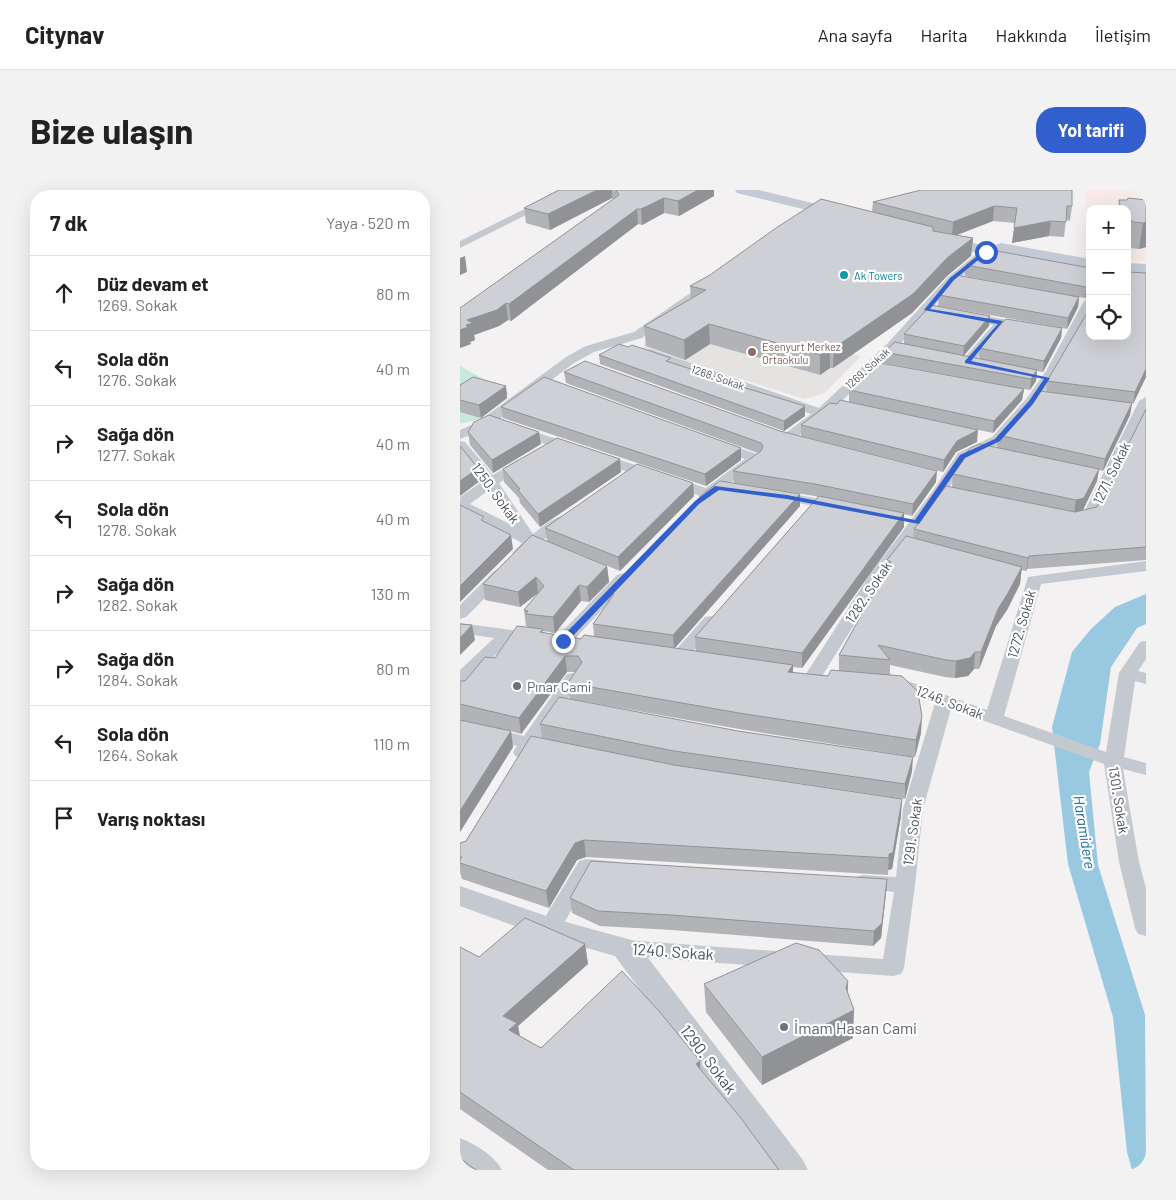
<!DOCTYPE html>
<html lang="tr">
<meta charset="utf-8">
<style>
:root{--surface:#fff;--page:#f2f2f2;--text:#222;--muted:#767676;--line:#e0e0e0;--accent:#315fcd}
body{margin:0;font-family:Barlow,sans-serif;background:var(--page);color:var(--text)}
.controls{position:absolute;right:15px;top:15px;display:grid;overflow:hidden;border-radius:10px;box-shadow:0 5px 20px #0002}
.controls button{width:45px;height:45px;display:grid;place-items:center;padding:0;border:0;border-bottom:1px solid var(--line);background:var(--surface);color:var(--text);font:25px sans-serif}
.stop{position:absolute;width:15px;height:15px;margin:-11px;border:4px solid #315fcd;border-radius:50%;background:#fff}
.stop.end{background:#315fcd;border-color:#fff;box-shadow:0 1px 5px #0008}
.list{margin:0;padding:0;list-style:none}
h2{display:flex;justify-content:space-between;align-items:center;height:65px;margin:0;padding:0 20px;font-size:21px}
h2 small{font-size:16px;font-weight:400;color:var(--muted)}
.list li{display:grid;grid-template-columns:32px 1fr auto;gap:15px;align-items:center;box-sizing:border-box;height:75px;padding:0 20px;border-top:1px solid var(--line)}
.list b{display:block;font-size:19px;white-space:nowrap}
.list p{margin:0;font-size:16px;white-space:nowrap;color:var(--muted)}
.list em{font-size:16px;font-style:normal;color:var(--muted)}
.icon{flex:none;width:28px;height:28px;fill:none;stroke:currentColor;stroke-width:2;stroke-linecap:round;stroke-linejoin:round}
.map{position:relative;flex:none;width:686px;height:980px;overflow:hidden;border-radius:20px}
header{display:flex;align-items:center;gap:30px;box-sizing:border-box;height:70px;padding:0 25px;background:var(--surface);border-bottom:1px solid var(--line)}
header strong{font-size:24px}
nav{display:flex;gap:28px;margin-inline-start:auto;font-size:18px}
.intro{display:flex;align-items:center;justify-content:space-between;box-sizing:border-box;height:120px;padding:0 30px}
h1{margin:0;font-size:35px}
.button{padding:12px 22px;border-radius:20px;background:var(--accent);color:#fff;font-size:18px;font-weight:700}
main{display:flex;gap:30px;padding:0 30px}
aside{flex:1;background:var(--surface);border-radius:20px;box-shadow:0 5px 20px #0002}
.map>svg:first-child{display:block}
</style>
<header>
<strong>Citynav</strong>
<nav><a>Ana sayfa</a><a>Harita</a><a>Hakkında</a><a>İletişim</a></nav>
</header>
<div class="intro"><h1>Bize ulaşın</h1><a class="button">Yol tarifi</a></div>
<main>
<aside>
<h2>7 dk<small>Yaya · 520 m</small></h2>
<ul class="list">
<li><svg class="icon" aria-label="ahead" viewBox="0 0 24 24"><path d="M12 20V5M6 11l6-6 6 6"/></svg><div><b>Düz devam et</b><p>1269. Sokak</p></div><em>80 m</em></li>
<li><svg class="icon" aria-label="left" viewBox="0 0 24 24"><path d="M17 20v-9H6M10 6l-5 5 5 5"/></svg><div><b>Sola dön</b><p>1276. Sokak</p></div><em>40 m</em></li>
<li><svg class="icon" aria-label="right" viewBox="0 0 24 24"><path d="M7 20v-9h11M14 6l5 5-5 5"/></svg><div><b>Sağa dön</b><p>1277. Sokak</p></div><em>40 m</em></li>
<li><svg class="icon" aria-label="left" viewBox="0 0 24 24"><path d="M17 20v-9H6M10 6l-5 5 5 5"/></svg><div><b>Sola dön</b><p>1278. Sokak</p></div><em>40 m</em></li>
<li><svg class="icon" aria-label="right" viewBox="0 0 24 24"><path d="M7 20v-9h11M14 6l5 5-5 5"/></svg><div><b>Sağa dön</b><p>1282. Sokak</p></div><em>130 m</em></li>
<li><svg class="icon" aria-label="right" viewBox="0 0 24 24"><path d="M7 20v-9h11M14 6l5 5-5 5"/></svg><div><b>Sağa dön</b><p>1284. Sokak</p></div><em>80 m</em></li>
<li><svg class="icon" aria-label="left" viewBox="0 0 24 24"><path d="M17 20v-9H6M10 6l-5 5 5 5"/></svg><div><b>Sola dön</b><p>1264. Sokak</p></div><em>110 m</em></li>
<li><svg class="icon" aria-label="arrive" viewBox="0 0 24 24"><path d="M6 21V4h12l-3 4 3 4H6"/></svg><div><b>Varış noktası</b></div></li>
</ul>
</aside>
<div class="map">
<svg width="686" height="980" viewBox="0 0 686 980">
<rect width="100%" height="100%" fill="#f3f1f1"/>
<path fill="#e4e3e2" d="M232,119L401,166L365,203L345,209L183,159L184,153Z"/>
<path fill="#f8eae6" d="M625,0H686V71L667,70V19H630V68L627,67Z"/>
<path fill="#c6ead9" d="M0,176L49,203L19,229L0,234Z"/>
<path fill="#99c8e1" d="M686,404V434L677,438L651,477L640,554L629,582L638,675L685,825L686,980H672L667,962L653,827L608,674L592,537L612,462L631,439L655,417Z"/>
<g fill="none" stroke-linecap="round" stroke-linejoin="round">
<path fill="#c4c9d0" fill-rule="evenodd" d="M103,0H116L0,58V51Z
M524,60L528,61L529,63L528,65L496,91L435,160L366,226L331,251H321L319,248L351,224L185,166L183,163L189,159L193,160L359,218L427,154L488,87L520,61Z
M249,90L253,91L255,93L253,95L182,148L134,162L114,173L28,238L0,249V240L18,232L106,167L126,156L174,142Z
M630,108V122L598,181L576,215L542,253L508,269L483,307L424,387L359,491L353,492L347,491L344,487L409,386L472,302L498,263L532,247L566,209L586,181L624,111Z
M508,123L566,133L572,137L566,141L544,137L511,175L507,176L501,172L533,135L504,130L502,127Z
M686,207V225L637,325L635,328L615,333L610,332L608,329L610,326L624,322L679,211Z
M57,236L118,256L120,259L113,263L52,243L50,240Z
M0,251L5,252L33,285L57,270H67L69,273L67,276L39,293L73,344C83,337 97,323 110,326L112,329L82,351L88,356L85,359L80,361L73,359L65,366H55L52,363L62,353L0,320V307L23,291L0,264ZM29,300L52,335L10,314Z
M259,251L300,265L302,268L253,307L245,310L240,309L238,305L132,270L130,267L137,263L142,264L246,298L285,269L254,258L252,255L254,252Z
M317,301L375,312L380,313L382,316L380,319L375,320L312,308L310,305L312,302Z
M686,371V381L581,394L544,526L646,562L659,483L680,452L686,451V469L678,481L686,483V494L675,491L664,567L686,573V585L663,579L679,672L686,698V746L678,744L675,738L659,672L644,574L491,519L463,619L455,695L444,778L441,784L433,786L165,766L157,764L154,758L157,752L165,750L423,769L434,702L396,697L393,692L396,687L403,685L436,687L443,619L475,513L442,500L426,498L423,494L426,490H445L527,520L568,387Z
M40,379L46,381L48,384L46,387L6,427L0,429V415L34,381Z
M163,383L169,385L171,388L169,391L109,455H97L95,451L97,447L157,385Z
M251,426L257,427L259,431L257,435L225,471L219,472L213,471L210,467L213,463L245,427Z
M0,433L74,443L80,444L82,448L80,452L74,453L51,450L6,494L0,495V480L34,448L0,443Z
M113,483L119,484L122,488L80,550L97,554L99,558L97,562L90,564L73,560L69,566L62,568L55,566L53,562L57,556L0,543V531L64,546L107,484Z
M126,669L159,672L162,677L159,682L152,684L132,683L98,744L90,746L82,744L79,738L82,732L119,671Z
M0,948C15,954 35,966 42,980H10L0,973Z"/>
<path fill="#c4c9d0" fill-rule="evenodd" d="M0,696L95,729L175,751L343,970L348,980H313L155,766L80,745L0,716Z"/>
<path fill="#c4cad5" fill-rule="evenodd" d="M275,0H299L389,22L391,25L389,28L384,29L277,3Z
M479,44L533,58L536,55L541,53L630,69V79L563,67L562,71L556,73L474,52L471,49L474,46Z
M667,73L686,74V84L667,83Z"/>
</g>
<path fill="#b1b3b7" d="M99,0H254V6L219,26L204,23L182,35L178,34L51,131L48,130L39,136L14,145L15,150L10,152L11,154L0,158L153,9L152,8L90,40L66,33L64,18Z
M659,10H686V57L679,59L669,58L667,56V19H658Z
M413,12L612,16L610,31L606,30L604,47L589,46L552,53L555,33L533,31L496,45L513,48L511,66L487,86L452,123L373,178H370L360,185L250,154L225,170L186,156L184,136L231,109L230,96L412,22Z
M506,75L630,78V107L625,108L619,107L618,117L607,139L602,138L601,148L583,182L577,181L576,191L570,200L564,199L562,210L533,243L389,212V200L548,196L424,173V162L444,154V144L530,126L529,136L504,166L519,169V158L598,137L478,116L479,105L586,101L505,86Z
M139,165L211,173L268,193L345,226L324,241L140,174Z
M104,182L320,241L476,292L452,326L444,324V337L342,478L333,477V483L368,486L379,480V465L427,378V370L453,348L454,339L492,297L493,284L537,257L538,245L545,242L586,202L587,191L686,187L673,214L672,213L670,225L643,281L639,280L637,291L623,320L637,317L686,219V370L567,379L566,381L561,380L560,394L547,420L536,436L519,479H514L508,486L495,488L485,487L430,475V485L461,543L455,567L279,539L110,509L108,493L115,482H107L61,544L51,541L53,557L0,642V491H5L35,468L68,438L67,436H66L64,420L78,403L60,417L25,410L23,394L147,376L149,392L129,412L121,411L95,443L83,441V443L121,449L134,446L133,434L148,413L147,403L340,304V316L215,458L236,461L235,447L358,307L355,306L274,293L273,281L298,263L106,193Z
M0,195L46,196L47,208L21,228L0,222Z
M41,217L281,270L246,296L43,228Z
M341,235L517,252L496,262L483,282L341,246Z
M8,242L81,254L33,283L10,255Z
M43,279L161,282L80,337L60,313L59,308L44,292Z
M233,293L234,306L160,381L87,351L85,338Z
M80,534L452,581L445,609L297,587L441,626L432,679L428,680V685L126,667L117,670L89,718L2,689L0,682V653L6,651L82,548Z
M427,689L426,703L421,748L413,756L212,740L140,736L112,723L110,708Z
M125,754L128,774L58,836L60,846L81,858L240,879L319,980H88L0,919V757L19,767Z
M388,791V802L393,848L302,895L246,822L244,794Z"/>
<path fill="#909295" d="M137,0H152V8L90,40L88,24Z
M238,0H254V6L219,26L218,11Z
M204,8V23L182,35L181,19Z
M534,16L533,31L492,47L493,32Z
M177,19L178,34L51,131L49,114Z
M591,31L589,46L552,53L554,38Z
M686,32V57L679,59L683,33Z
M513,48L511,66L487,86L452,123L373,178L374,158Z
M5,66L7,82L0,85V68Z
M630,96V107L625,108L626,97Z
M619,107L618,117L607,139L608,128Z
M46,113L48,130L39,136L14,145L15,150L10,152L11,154L0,158V140L6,135L7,130Z
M530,126L529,136L503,166L504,156Z
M249,134L250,154L225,170L224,150Z
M602,138L601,148L583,182L584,171Z
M370,158V178L360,185V165Z
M686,179V187L673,214L675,202Z
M577,180L576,191L570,200L571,189Z
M46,196L47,208L21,228L19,215Z
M564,199L562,210L533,243L534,231Z
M672,213L670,225L643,281L645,269Z
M345,216V226L324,241V231Z
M518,240L517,252L496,262L483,282L484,270L497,251Z
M79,242L81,254L33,283L32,270Z
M281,258V270L246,296L245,284Z
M160,269L161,282L80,337L78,324Z
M18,278L20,291L0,306V291Z
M639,279L637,291L623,320L614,323L616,310Z
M477,281L476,292L452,326L453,314Z
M233,293L234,306L160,381L158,367Z
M340,304V316L214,459L213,445Z
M444,323V337L342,478V463Z
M51,345L53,359L0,412V396Z
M569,366L567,379L566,381L568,368Z
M147,376L149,392L129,412L127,397Z
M562,377L560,394L547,420L536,436L519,479L521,462L538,419Z
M76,387L78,403L60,417L58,402Z
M119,395L121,411L95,443L93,427Z
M12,435L15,450L0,465V448Z
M515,462L514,479L508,486L495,488L496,471Z
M105,466L107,482L61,544L59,528Z
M333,475V491L328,482Z
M462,527L461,543L455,567L456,550Z
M51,541L53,557L0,642V621Z
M453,567L452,581L445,609V594Z
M442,609L441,626L432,679L428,680V685L429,664Z
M124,650L126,667L117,670L89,718L86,701L115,653Z
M427,689L426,703L421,748L413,756L414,741Z
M125,754L128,774L58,836L61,853L53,860L43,826Z
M388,791L387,819L394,820L393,848L302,895V867L386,798Z
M240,871L241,891L236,874Z"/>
<path fill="#ced0d5" stroke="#909295" d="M99,0H137L88,24L64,18Z
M156,0H238L218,11L204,8L181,19H177L49,114L46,113L37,120L7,130L13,133L6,135L8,137L0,140V118L159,5Z
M461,0H612V16H607L606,32L591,31L554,38L557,18L534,16L493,32L413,12Z
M668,8L686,10V32L683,33L673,32L669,28H667V19H661L659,10H667Z
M361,9L473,37V41L513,48L488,67L453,104L374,158H370L360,165L249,134L224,150L184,136L246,100L230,96L250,85L316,38Z
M526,59L630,78V96L626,97L506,75Z
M667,82L686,83V179L675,202L587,191L630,118V146H667Z
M496,85L619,107L608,128L479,105Z
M471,115L530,126L504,156L444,144Z
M546,129L602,138L584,171L519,158Z
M435,152L577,180L571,189L424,162Z
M159,154L168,157L172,155L211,168L206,171L268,191L266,192L345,216L324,231L139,165Z
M125,171L320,241L477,281L453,314L355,294L273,281L301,261L303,256L301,253L104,182Z
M415,172L564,199L534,231L389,200Z
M13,187L46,196L19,215L0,210V195Z
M84,187L281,258L245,284L41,217Z
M580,201L672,213L645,269L538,245L545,242Z
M380,210L518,240L497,251L484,270L341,235L370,213L377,214Z
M686,219V357L569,366L568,368L454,339L486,296L615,322L637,317Z
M29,225L79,242L32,270L8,242L14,232Z
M97,248L160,269L78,324L58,300L60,299L43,279Z
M520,254L639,279L624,308L616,310L493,284L510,258Z
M0,256L18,278L0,291Z
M177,274L233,293L158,367L85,338Z
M260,291L340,304L213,445L133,434L154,404L147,403L243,304Z
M359,306L444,323L342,463L235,447Z
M0,315L24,327L21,330L51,345L0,396Z
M72,345L147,376L127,397L119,395L93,427L66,424L68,421L64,420L84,396L76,387L58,402L23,394Z
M446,346L562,377L548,403L538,419L521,462H515L510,468L496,471L486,470L418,455L430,470L379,465L431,372L427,370Z
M0,434L12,435L0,448Z
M57,436L83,439L80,442L121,449L124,445L333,475L328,482L368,486L371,480L442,486L458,502L462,527L456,550L279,523L108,493L122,472L118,466H105L59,528L0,514V491H5L25,467L35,468Z
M99,507L278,541L453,567L445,594L214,561L80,534Z
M0,530L51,541L0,621Z
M71,546L214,575L442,609L433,663L429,664V668L124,650L115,653L86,701L0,673V670L2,667L0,666V653L6,651Z
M131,671L427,689L422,733L414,741L211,725L138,721L110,708Z
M65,728L125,754L43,826L57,833L49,840L81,858L162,781L199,821L240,871L236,874L280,927L319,980H114L0,902V757L19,767Z
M336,753L359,760L388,791L386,798L394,820L302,867L244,794Z
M0,968L13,978L17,980H0Z"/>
<path fill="#315fcd" d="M524,61L528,62L494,90L470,119L543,131L511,171L590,188L573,214L540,251L505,268L459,334L327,309L259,300L239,314L106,453H100V449L235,311L255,296L327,305L455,330L500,265L535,249L569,211L584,189L505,173V171L538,134L464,120L490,88Z"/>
<circle fill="#0f9aa8" stroke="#fff" stroke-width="2" cx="384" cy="85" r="5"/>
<circle fill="#8d6e63" stroke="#fff" stroke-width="2" cx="292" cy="162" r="5"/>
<g fill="#6b7280" stroke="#fff" stroke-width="2">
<circle cx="57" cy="496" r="5"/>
<circle cx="324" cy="837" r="5"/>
</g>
<g text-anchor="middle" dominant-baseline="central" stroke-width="4.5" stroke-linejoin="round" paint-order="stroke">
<g font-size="11" fill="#0d838f" stroke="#fff" text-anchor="start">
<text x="394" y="85">Ak Towers</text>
</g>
<g font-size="11" fill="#785e54" stroke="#fff" text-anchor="start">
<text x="302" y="156">Esenyurt Merkez<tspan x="302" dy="13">Ortaokulu</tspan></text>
</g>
<g font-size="11" fill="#4b515c" stroke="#fff">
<text transform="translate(407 178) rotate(-42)">1269. Sokak</text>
<text transform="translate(258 187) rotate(19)">1268. Sokak</text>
</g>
<g font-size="14" fill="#4b515c" stroke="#fff">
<text transform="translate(651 283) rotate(-64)">1271. Sokak</text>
<text transform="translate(36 303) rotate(54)">1250. Sokak</text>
<text transform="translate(408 402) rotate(-56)">1282. Sokak</text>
<text transform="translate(561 434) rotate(-74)">1272. Sokak</text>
<text transform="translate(490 512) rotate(21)">1246. Sokak</text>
<text transform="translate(659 610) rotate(81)">1301. Sokak</text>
<text transform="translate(452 642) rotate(-82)">1291. Sokak</text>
</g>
<g font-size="14" fill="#5b616d" stroke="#fff" text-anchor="start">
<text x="67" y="496">Pınar Cami</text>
</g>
<g font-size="15" font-style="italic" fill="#1f6f9b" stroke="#fff">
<text transform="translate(625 642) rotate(81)">Haramidere</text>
</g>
<g font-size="16" fill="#4b515c" stroke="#fff">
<text transform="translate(213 761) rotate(4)">1240. Sokak</text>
<text transform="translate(249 869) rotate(53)">1290. Sokak</text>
</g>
<g font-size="16" fill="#5b616d" stroke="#fff" text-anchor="start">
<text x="334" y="837">İmam Hasan Cami</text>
</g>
</g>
</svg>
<div class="controls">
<button>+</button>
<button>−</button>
<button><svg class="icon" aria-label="locate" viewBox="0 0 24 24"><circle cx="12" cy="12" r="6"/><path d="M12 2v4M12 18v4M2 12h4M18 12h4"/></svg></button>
</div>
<div class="stop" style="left:526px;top:62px"></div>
<div class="stop end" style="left:103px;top:451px"></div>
</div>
</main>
